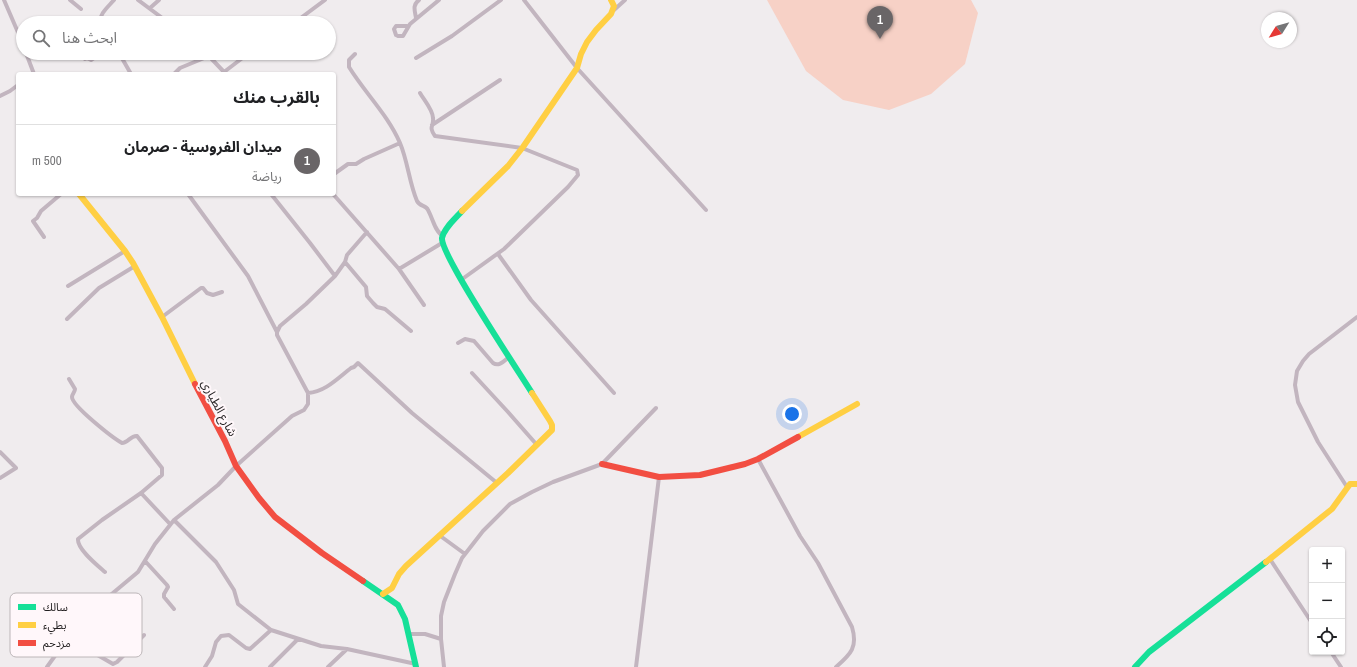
<!DOCTYPE html>
<html lang="ar">
<meta charset="utf-8">
<style>
:root{--surface:#fff;--page:#f6f6f6;--text:#202124;--muted:#757577;--line:#e0e0e0;--accent:#696567}
body{margin:0;font-family:"Archivo Narrow","Noto Sans Arabic",sans-serif;background:var(--page);color:var(--text);direction:rtl}
.controls{position:absolute;right:12px;bottom:12px;display:grid;overflow:hidden;border-radius:4px;box-shadow:0 1px 3px #0004}
.controls button{width:36px;height:36px;display:grid;place-items:center;padding:0;border:0;border-bottom:1px solid var(--line);background:var(--surface);color:var(--text);font:20px sans-serif}
.compass{position:absolute;left:1261px;top:12px;width:36px;height:36px;border-radius:50%;background:var(--surface);box-shadow:0 1px 3px #0004;rotate:233deg}
.you{position:absolute;left:792px;top:414px;width:14px;height:14px;margin:-10px;border:3px solid #fff;border-radius:50%;background:#1a73e8;box-shadow:0 0 0 6px #1a73e833}
.badge{display:grid;place-items:center;width:26px;height:26px;border-radius:50%;background:var(--accent);color:#fff;font-size:13px;font-weight:700}
.pin{position:absolute;translate:-50% -33px;filter:drop-shadow(0 1px 2px #0008)}
.pin::after{content:'';position:absolute;top:21px;width:14px;height:12px;background:inherit;clip-path:polygon(0 0,100% 0,50% 100%)}
.list{margin:0;padding:0;list-style:none}
h2{display:flex;justify-content:space-between;align-items:center;height:52px;margin:0;padding:0 16px;font-size:17px}
h2 small{font-size:13px;font-weight:400;color:var(--muted)}
.list li{display:grid;grid-template-columns:26px 1fr auto;gap:12px;align-items:center;box-sizing:border-box;height:72px;padding:0 16px;border-top:1px solid var(--line)}
.list b{display:block;font-size:15px;white-space:nowrap}
.list p{margin:0;font-size:13px;white-space:nowrap;color:var(--muted)}
.list em{font-size:13px;font-style:normal;color:var(--muted)}
.icon{flex:none;width:22px;height:22px;fill:none;stroke:currentColor;stroke-width:2;stroke-linecap:round;stroke-linejoin:round}
.map{position:relative;flex:none;width:1357px;height:667px;overflow:hidden;direction:ltr}
.search{position:absolute;background:var(--surface);box-shadow:0 1px 3px #0004;left:16px;top:16px;width:320px;height:44px;display:flex;align-items:center;gap:10px;box-sizing:border-box;padding:0 14px;border-radius:22px;color:var(--muted);font-size:15px}
.panel{position:absolute;background:var(--surface);box-shadow:0 1px 3px #0004;left:16px;top:72px;width:320px;height:124px;border-radius:4px;direction:rtl}
.map>svg:first-child{display:block}
</style>
<div class="map">
<svg width="1357" height="667" viewBox="0 0 1357 667">
<rect width="100%" height="100%" fill="#f0ecee"/>
<path fill="#f7d1c6" d="M767,0H971L978,13L965,64L931,94L889,110L843,100L806,71Z"/>
<g fill="none" stroke-linecap="round" stroke-linejoin="round">
<path stroke="#c2b5bf" stroke-width="4" d="M4,0L23,44
M70,0L81,9
M138,0L169,23
M524,0L577,68L706,210
M150,8L159,0
M614,10L625,0
M416,18C415,11 412,5 419,0
M100,23C99,14 108,7 114,0
M218,23L222,20
M239,23L252,21
M294,23L325,0
M407,26H396L394,29L396,35L398,36H403L410,24L439,0
M26,53L34,74
M119,53L131,74
M206,53L225,73
M355,54L349,60V67C365,93 388,115 400,143C408,162 409,182 417,201C420,207 426,205 428,210C433,219 435,232 443,236
M82,56L85,59L87,58L91,60L101,53
M416,58L452,36L501,0
M224,72L249,53
M174,74L180,68L209,56
M420,93C424,100 433,110 433,118C434,127 428,126 435,136L522,148L577,170L578,175L568,187L504,249L461,280
M0,96L10,91L18,85
M432,125L500,80
M334,174L348,164H356L364,159L400,143
M188,194L248,276L277,332
M271,194L310,243L335,276
M333,194L399,269L442,243
M44,237L33,221L37,218L41,211L61,194
M498,254L531,300L614,393
M345,262L366,287L367,296L373,303L377,307L385,309L411,331
M399,269L424,305
M68,286L125,251
M162,317L201,288H203L207,293L213,295L222,292
M67,319L99,288L135,266
M458,343L465,339L474,341L493,363C499,367 504,361 509,357
M472,373L508,412L537,445
M69,379L75,389C75,392 72,394 72,397C72,406 113,438 122,443C128,443 131,435 137,436L162,468V475L141,493L102,520L78,539C77,549 97,565 105,572
M308,393C325,392 338,378 351,368L354,367L358,363L412,413L497,483
M0,452L16,468L0,478
M758,459L800,536L818,563L852,627C858,647 851,654 836,667
M1347,487L1318,442L1298,402L1295,385L1297,371L1303,361L1309,354L1357,317
M141,493L170,524
M174,520L216,562L234,590L238,604L271,630L321,646L347,649L416,664
M439,535L465,554
M1270,559L1312,623
M145,561L167,585L168,587L164,594V597L174,609
M408,634H425L441,639
M70,639L113,664L117,662L144,635
M1331,652L1341,667
M47,667L57,653L70,639L73,628L93,617L95,608L138,572L155,544L174,520L218,485L236,466L292,416L304,410L308,404V393L277,335V332L280,326L306,304L335,276L345,262L347,255L367,232
M205,667L212,656L216,642L221,636L229,635L246,648L250,649L271,630
M270,667L298,639
M328,667L347,649
M444,667L441,639V616L444,602L455,574L462,558L483,531L510,504L532,492L553,482L602,464L656,408
M636,667L659,477"/>
<path stroke="#16e098" stroke-width="6" d="M462,211C456,218 444,228 442,238C440,254 519,372 532,393
M363,581L398,605L405,619L416,667
M1135,667L1149,652L1266,562"/>
<path stroke="#ffcf43" stroke-width="6" d="M79,194L125,251L133,263L162,317L195,384
M462,211L508,166L523,147L577,68L581,54L587,42L596,30L611,14L614,6L611,0
M798,437L857,404
M1266,562L1332,509L1350,484H1357
M383,594L392,588L399,574L406,566L508,473L552,430V425L550,421L532,393"/>
<path stroke="#f24e42" stroke-width="6" d="M195,384L225,441L236,466L259,498L275,517L322,553L363,581
M602,464L659,477L700,475L745,464L758,459L798,437"/>
</g>
<g text-anchor="middle" dominant-baseline="central" stroke-width="4" stroke-linejoin="round" paint-order="stroke">
<g font-size="12" fill="#201d1e" stroke="#fff7fa">
<text transform="translate(219 408) rotate(62)">شارع الطياري</text>
</g>
</g>
<rect x="10" y="593" width="132" height="64" rx="6" fill="#fff7fa" stroke="#bcb6b8" stroke-width="1"/>
<rect x="18" y="604" width="18" height="6" fill="#16e098"/>
<rect x="18" y="622" width="18" height="6" fill="#ffcf43"/>
<rect x="18" y="640" width="18" height="6" fill="#f24e42"/>
<g font-size="11" fill="#201d1e">
<text x="43" y="611">سالك</text>
<text x="43" y="629">بطيء</text>
<text x="43" y="647">مزدحم</text>
</g>
</svg>
<div class="controls">
<button>+</button>
<button>−</button>
<button><svg class="icon" aria-label="locate" viewBox="0 0 24 24"><circle cx="12" cy="12" r="6"/><path d="M12 2v4M12 18v4M2 12h4M18 12h4"/></svg></button>
</div>
<svg class="compass" viewBox="-18 -18 36 36"><path d="M0-13l5 13h-10z" fill="#e53935"/><path d="M0 13l5-13h-10z" fill="#757577"/></svg>
<div class="you"></div>
<div class="pin badge" style="left:880px;top:39px">1</div>
<div class="search"><svg class="icon" aria-label="search" viewBox="0 0 24 24"><circle cx="10" cy="10" r="6"/><path d="M15 15l6 6"/></svg>ابحث هنا</div>
<section class="panel">
<h2>بالقرب منك<small></small></h2>
<ul class="list">
<li><span class="badge">1</span><div><b>ميدان الفروسية - صرمان</b><p>رياضة</p></div><em>500 m</em></li>
</ul>
</section>
</div>
